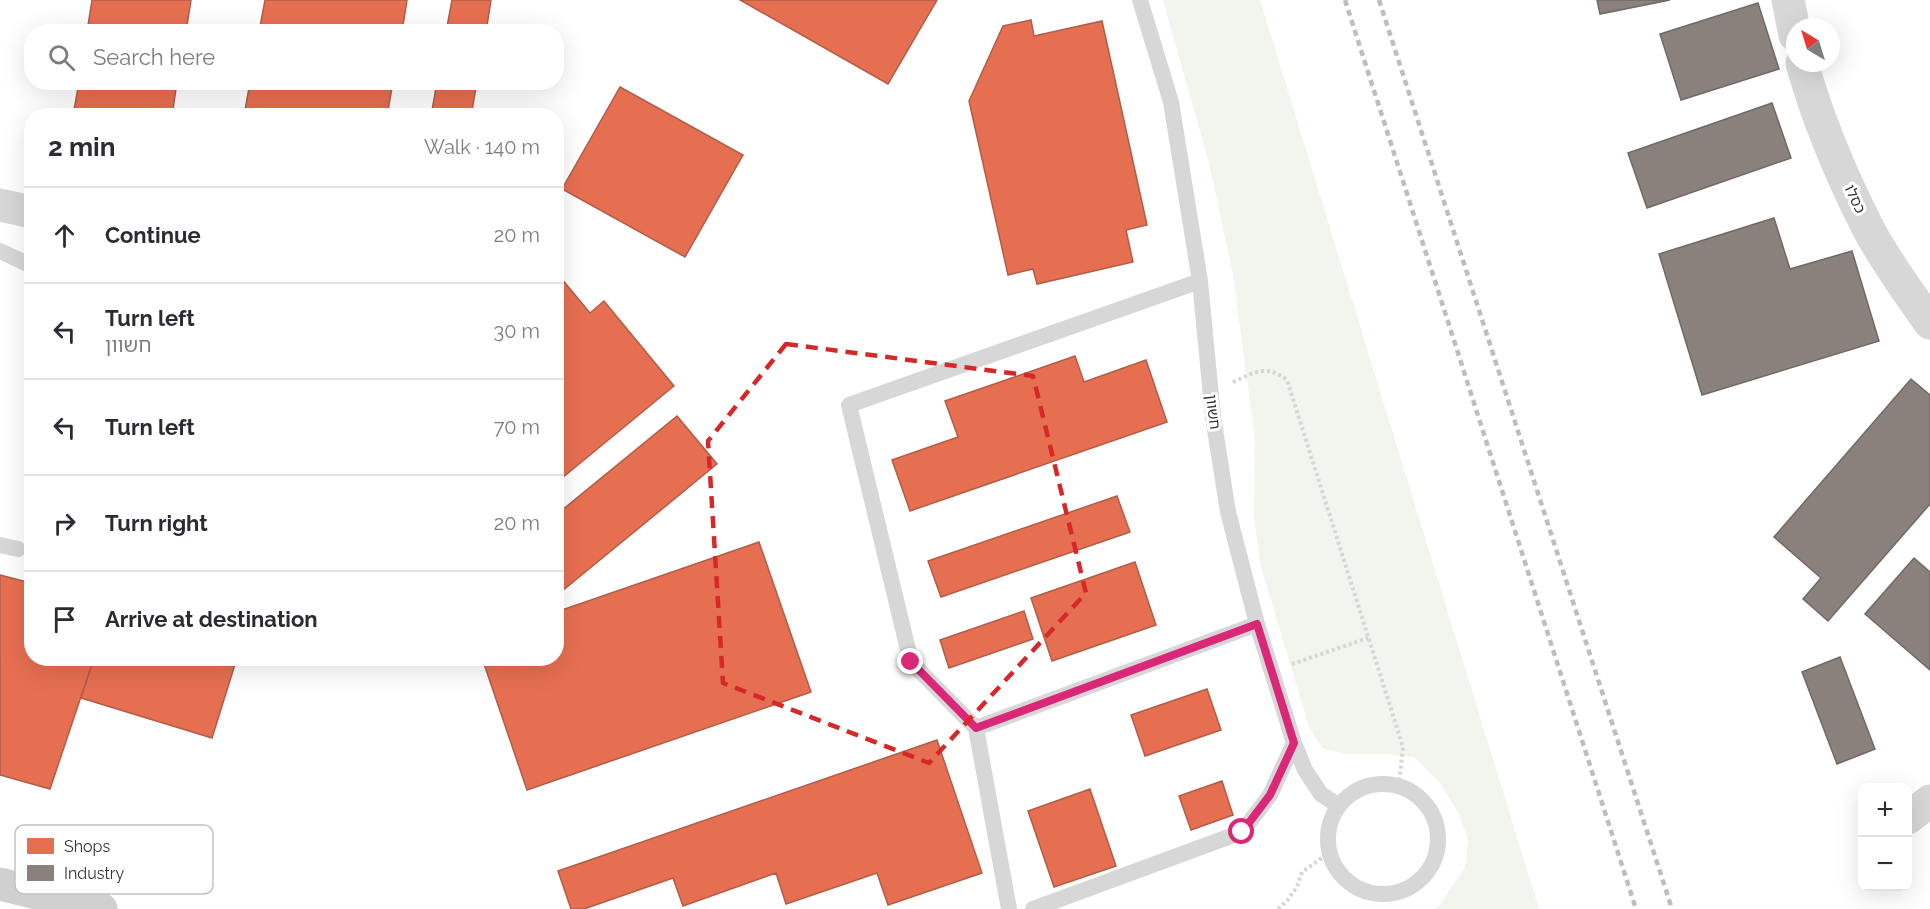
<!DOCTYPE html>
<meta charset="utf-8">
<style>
:root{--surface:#fff;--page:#f2f2f3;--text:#2b2b33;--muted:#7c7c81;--line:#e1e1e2}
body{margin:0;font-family:Raleway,"Noto Sans Hebrew",sans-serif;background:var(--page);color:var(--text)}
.controls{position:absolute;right:18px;bottom:18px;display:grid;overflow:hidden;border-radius:12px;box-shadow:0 6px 24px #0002}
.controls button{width:54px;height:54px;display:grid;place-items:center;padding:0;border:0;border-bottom:2px solid var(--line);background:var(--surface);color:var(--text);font:30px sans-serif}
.compass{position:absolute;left:1786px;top:18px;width:54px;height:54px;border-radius:50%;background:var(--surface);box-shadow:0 6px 24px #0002;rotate:322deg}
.stop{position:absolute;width:18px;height:18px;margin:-14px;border:4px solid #db2777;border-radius:50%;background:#fff}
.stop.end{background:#db2777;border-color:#fff;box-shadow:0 2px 6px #0008}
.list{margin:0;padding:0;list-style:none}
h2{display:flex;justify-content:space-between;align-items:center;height:78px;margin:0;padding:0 24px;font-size:26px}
h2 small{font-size:20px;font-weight:400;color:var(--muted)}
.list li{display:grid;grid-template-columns:39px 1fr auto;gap:18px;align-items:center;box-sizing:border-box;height:96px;padding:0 24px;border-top:2px solid var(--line)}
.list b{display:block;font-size:22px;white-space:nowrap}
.list p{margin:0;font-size:20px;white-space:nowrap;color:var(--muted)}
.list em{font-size:20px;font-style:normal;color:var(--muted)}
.icon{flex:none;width:33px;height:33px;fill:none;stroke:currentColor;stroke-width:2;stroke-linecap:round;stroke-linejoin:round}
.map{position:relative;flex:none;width:1930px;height:909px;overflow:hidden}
.search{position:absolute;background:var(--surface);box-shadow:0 6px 24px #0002;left:24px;top:24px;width:540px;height:66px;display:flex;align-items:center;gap:15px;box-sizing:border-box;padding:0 21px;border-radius:24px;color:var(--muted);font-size:22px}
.panel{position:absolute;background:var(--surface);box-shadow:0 6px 24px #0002;left:24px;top:108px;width:540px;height:558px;border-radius:24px}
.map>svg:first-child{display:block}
</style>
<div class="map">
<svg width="1930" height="909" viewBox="0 0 1930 909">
<rect width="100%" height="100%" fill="#fff"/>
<path fill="#f1f5ed" d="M1163,0H1260L1539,909H1437L1465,867L1468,841L1460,816L1440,783L1414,757L1388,754H1344L1322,748L1309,727L1260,564L1254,517L1255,439L1233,275L1209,163Z"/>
<path fill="#e76f51" stroke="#b15d48" stroke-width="1.5" d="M92,0H191L186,32H87Z
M265,0H407L402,32H259Z
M452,0H491L486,32H446Z
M740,0H937L888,84Z
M1031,20L1034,36L1102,21L1147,225L1126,230L1133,262L1037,284L1033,269L1008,275L969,101L1003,26Z
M79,82H177L172,116H73Z
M250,82H393L387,116H244Z
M437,82H477L471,116H431Z
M620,87L743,155L685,257L562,189Z
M556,272L590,313L604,301L674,386L556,483V340L558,338L556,336Z
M1075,356L1084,382L1146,360L1167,422L910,511L892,460L958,437L945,401Z
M677,416L717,464L556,596V515Z
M1117,496L1130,532L941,597L928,561Z
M759,542L811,692L527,790L482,658H556V612Z
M1135,562L1156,625L1052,661L1031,598Z
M0,575L31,583L32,580V658H94L50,789L0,775Z
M1024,611L1033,639L949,668L940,640Z
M94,658H237L212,738L81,698Z
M1207,689L1221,730L1145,756L1131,715Z
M937,740L982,873L888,905L877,873L786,904L776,873L683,906L673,878L584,909H571L558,871Z
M1222,781L1233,815L1191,830L1179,796Z
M1090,789L1116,866L1054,887L1028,811Z"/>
<path fill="#8a817c" stroke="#706a66" stroke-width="1.5" d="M1597,0H1670L1600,14Z
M1758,3L1779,69L1681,100L1660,34Z
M1772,103L1791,158L1647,208L1628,153Z
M1774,218L1790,269L1852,251L1879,341L1702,395L1659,254Z
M1911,379L1930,395V504L1828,621L1803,599L1821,578L1774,537Z
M1914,558L1930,572V670L1865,614Z
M1840,657L1875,749L1837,764L1802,672Z"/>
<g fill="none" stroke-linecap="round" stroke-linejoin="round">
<path stroke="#d6d6d6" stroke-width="4" stroke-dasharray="3 3" stroke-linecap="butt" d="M1233,382C1255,372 1267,364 1287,380L1403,747L1399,785
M1292,664L1368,638
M1278,909L1287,901L1297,887L1302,872L1329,853"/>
<path stroke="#d7d7d7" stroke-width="16" d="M1140,0L1171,102L1200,281L1213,417L1228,512L1257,624L1294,743L1305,770L1321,794L1339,806
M0,251L32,266
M0,545L18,549
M976,728L911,662L849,405L1200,281
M1328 839a55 55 0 1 1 110 0a55 55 0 1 1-110 0Z
M1009,909L976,728L1257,624
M1033,909L1242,832L1270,795L1294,743"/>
<path stroke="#d7d7d7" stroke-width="33" d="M1788,0L1795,35
M1802,63C1818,121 1842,177 1869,230C1886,262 1909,293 1930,323
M0,205L32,212
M1908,818L1930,801"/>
<path stroke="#d0d0d0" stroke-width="33" d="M0,884L101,909"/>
<path stroke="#bebebe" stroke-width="4.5" stroke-dasharray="6 4.5" stroke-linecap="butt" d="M1345,0L1636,909
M1379,0L1672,909"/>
</g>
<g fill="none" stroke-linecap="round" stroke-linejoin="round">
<path stroke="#db2777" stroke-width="8" d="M911,662L976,728L1257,624L1294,743L1270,795L1242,832"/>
</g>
<path fill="none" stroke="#d62828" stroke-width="4.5" stroke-dasharray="12 8" stroke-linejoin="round" d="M786,344L1033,376L1086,593L929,763L723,683L708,441Z"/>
<g text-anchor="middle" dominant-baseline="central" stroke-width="6" stroke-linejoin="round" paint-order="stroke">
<g font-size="15" fill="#333" stroke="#fff">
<text transform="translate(1855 199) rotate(65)">כסלו</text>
<text transform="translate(1213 412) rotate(83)">חשוון</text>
</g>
</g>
<rect x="15" y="825" width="198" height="69" rx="9" fill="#fff" stroke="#c2c2c2" stroke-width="1.5"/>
<rect x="27" y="838" width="27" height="16" fill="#e76f51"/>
<rect x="27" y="865" width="27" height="16" fill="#8a817c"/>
<g font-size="16" fill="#333">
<text x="64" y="852">Shops</text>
<text x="64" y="879">Industry</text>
</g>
</svg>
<div class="controls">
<button>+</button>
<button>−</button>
</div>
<svg class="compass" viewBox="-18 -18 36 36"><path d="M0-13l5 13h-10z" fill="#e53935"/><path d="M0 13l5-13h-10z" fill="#7c7c81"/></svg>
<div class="stop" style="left:1242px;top:832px"></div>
<div class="stop end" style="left:911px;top:662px"></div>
<div class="search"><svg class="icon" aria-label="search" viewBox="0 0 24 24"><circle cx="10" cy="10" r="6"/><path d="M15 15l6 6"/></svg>Search here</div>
<section class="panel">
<h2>2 min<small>Walk · 140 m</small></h2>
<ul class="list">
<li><svg class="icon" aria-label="ahead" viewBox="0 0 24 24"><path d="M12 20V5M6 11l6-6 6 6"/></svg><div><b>Continue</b></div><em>20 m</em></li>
<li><svg class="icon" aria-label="left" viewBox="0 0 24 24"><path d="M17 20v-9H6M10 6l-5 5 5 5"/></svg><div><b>Turn left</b><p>חשוון</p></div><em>30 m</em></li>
<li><svg class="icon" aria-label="left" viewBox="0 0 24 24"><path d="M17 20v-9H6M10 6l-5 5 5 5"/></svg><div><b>Turn left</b></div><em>70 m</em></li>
<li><svg class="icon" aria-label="right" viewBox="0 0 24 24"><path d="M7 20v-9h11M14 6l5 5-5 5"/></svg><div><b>Turn right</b></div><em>20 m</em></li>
<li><svg class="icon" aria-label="arrive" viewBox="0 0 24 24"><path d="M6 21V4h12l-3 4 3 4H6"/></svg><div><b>Arrive at destination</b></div></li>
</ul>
</section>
</div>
